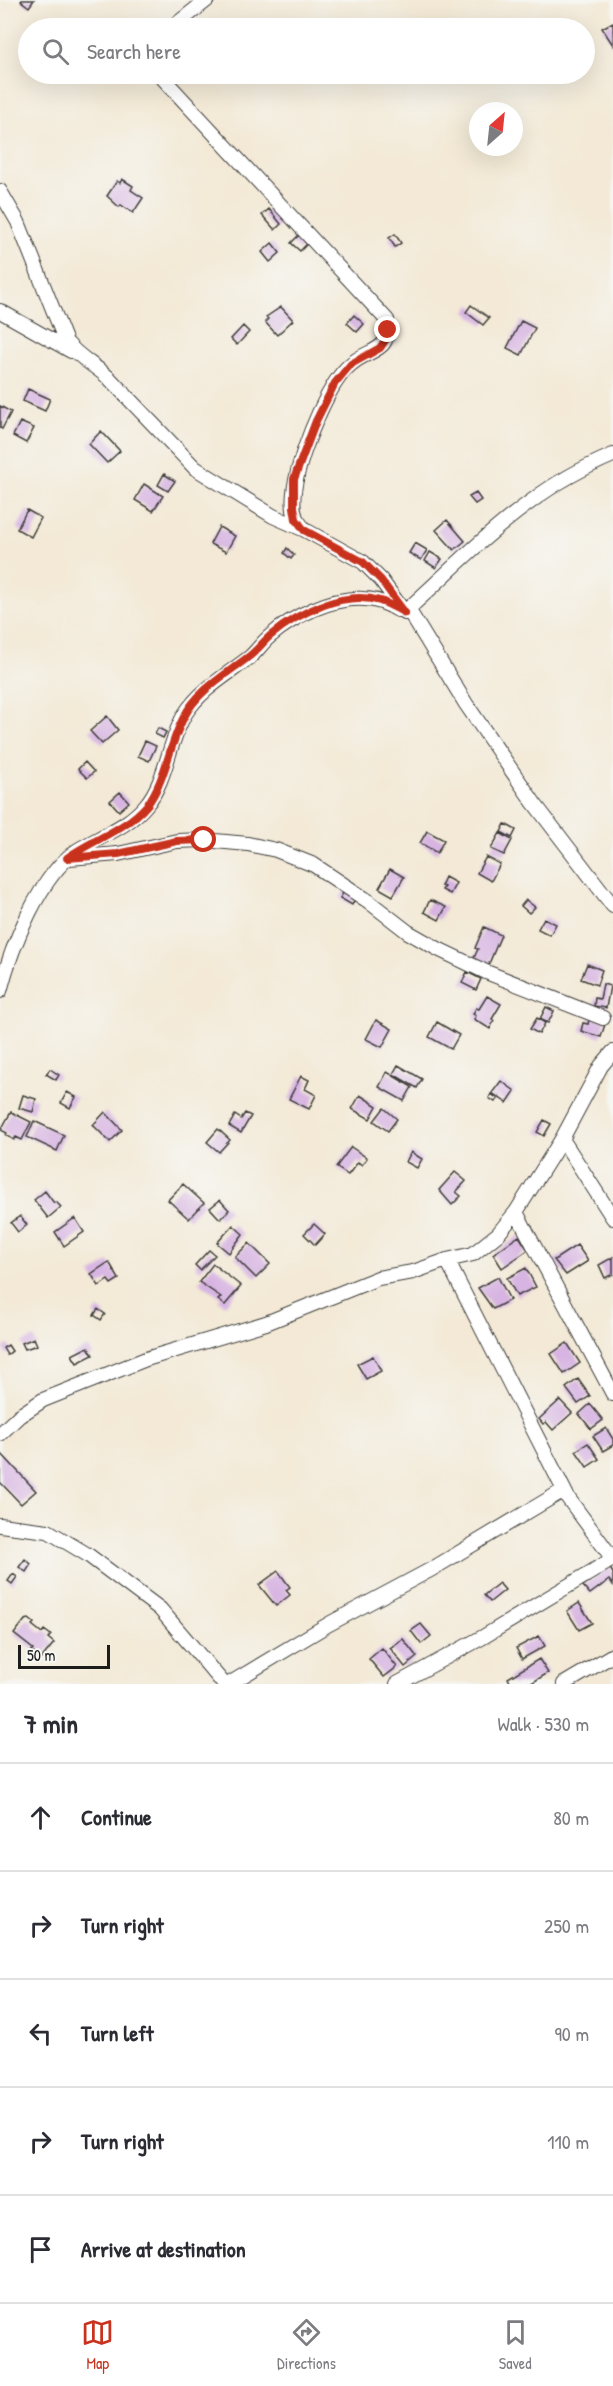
<!DOCTYPE html>
<meta charset="utf-8">
<style>
:root{--surface:#fff;--page:#f2f2f3;--text:#2b2b33;--muted:#7c7c81;--line:#e1e1e2;--accent:#c8321e}
body{margin:0;font-family:"Patrick Hand",sans-serif;background:var(--page);color:var(--text)}
.compass{position:absolute;left:469px;top:102px;width:54px;height:54px;border-radius:50%;background:var(--surface);box-shadow:0 6px 24px #0002;rotate:27deg}
.scale{position:absolute;left:18px;bottom:15px;width:92px;box-sizing:border-box;padding-left:6px;border:3px solid #1c1c1c;border-top:0;font-size:16px;line-height:21px;white-space:nowrap;color:#1c1c1c;-webkit-text-stroke:4px #f6f6f2;paint-order:stroke}
.stop{position:absolute;width:18px;height:18px;margin:-14px;border:4px solid #c8321e;border-radius:50%;background:#fff}
.stop.end{background:#c8321e;border-color:#fff;box-shadow:0 2px 6px #0008}
.list{margin:0;padding:0;list-style:none}
h2{display:flex;justify-content:space-between;align-items:center;height:78px;margin:0;padding:0 24px;font-size:26px}
h2 small{font-size:20px;font-weight:400;color:var(--muted)}
.list li{display:grid;grid-template-columns:39px 1fr auto;gap:18px;align-items:center;box-sizing:border-box;height:108px;padding:0 24px;border-top:2px solid var(--line)}
.list b{display:block;font-size:22px;white-space:nowrap}
.list em{font-size:20px;font-style:normal;color:var(--muted)}
.icon{flex:none;width:33px;height:33px;fill:none;stroke:currentColor;stroke-width:2;stroke-linecap:round;stroke-linejoin:round}
.map{position:relative;flex:none;width:613px;height:1684px;overflow:hidden}
.search{position:absolute;background:var(--surface);box-shadow:0 6px 24px #0002;left:18px;right:18px;top:18px;height:66px;display:flex;align-items:center;gap:15px;box-sizing:border-box;padding:0 21px;border-radius:33px;color:var(--muted);font-size:22px}
.sheet{height:618px;background:var(--surface)}
nav{display:flex;justify-content:space-around;align-items:center;box-sizing:border-box;height:84px;border-top:2px solid var(--line);background:var(--surface);font-size:16px;color:var(--muted)}
nav a{display:grid;justify-items:center;gap:3px}
nav .on{color:var(--accent)}
.map>svg:first-child{display:block}
</style>
<div class="map">
<svg width="613" height="1684" viewBox="0 0 613 1684">
<rect width="100%" height="100%" fill="#f6f6f2"/>
<filter id="ink" filterUnits="userSpaceOnUse"><feTurbulence type="fractalNoise" baseFrequency=".0167" numOctaves="2"/><feDisplacementMap in="SourceGraphic" scale="12" xChannelSelector="R" yChannelSelector="G"/><feConvolveMatrix kernelMatrix="1 2 1 2 8 2 1 2 1" color-interpolation-filters="sRGB"/></filter>
<filter id="wash" filterUnits="userSpaceOnUse"><feTurbulence type="fractalNoise" baseFrequency=".008" numOctaves="4" result="noise"/><feDisplacementMap in="SourceGraphic" scale="24" xChannelSelector="R" yChannelSelector="G"/><feGaussianBlur stdDeviation="1.35" result="paint"/><feColorMatrix in="noise" values="0 0 0 0 0 0 0 0 0 0 0 0 0 0 0 0 0 1.4 0 .05"/><feComposite in="paint" operator="in"/></filter>
<g filter="url(#wash)">
<rect width="100%" height="100%" fill="#f3e9d6"/>
<g id="blocks">
<path fill="#d7b4e2" d="M22,0H34L29,7L21,1Z
M613,22V45L602,28Z
M122,179L133,186L131,190L143,198L133,213L121,205L119,207L107,196L117,181L120,183Z
M269,209L281,224L275,230L262,215Z
M395,234L401,243L395,247L389,238Z
M299,235L307,244L300,251L291,243Z
M272,243L280,253L270,262L262,252Z
M471,305L489,318L483,325L466,312Z
M281,307L293,320L277,335L265,322L268,319L266,317Z
M354,315L364,324L357,332L347,323Z
M521,321L535,328L521,355L507,348Z
M243,326L249,332L237,345L231,339Z
M28,389L50,399L45,411L23,401Z
M0,406L11,412L2,429L0,428Z
M20,422L34,428L26,443L13,436Z
M101,431L120,451L107,463L89,444Z
M164,474L175,481L168,491L158,485Z
M144,484L163,496L153,511L135,500Z
M476,493L481,500L475,504L469,497Z
M27,510L41,518L31,537L17,529Z
M447,520L465,541L454,550L436,530Z
M219,527L235,536L226,552L210,544Z
M415,543L427,550L421,560L409,553Z
M287,548L294,555L291,559L284,553Z
M430,552L442,559L436,568L425,561Z
M107,716L118,730L102,744L90,731Z
M158,728L166,732L163,738L155,734Z
M145,741L156,746L149,761L138,756Z
M85,762L94,772L87,778L78,769Z
M120,792L129,802L119,811L110,801Z
M505,824L516,830L512,838L501,832Z
M427,831L444,840L437,853L420,843Z
M500,833L512,840L504,855L491,849Z
M486,857L500,864L491,881L477,873Z
M390,869L404,877L393,896L379,888Z
M445,877L456,883L450,894L442,890L444,887L441,886Z
M345,890L356,896L352,905L340,898Z
M430,900L446,907L439,920L424,912Z
M526,900L535,907L529,913L521,906Z
M544,918L556,924L550,935L538,929Z
M484,927L501,935L488,966L473,960L478,949L475,948Z
M587,964L602,970L597,985L581,979Z
M467,972L481,979L476,990L462,983Z
M603,984L610,986L606,1008L594,1006L595,998L600,999Z
M487,996L501,1004L492,1019L494,1021L490,1029L474,1019L476,1016L473,1014L476,1008L479,1009Z
M546,1007L554,1011L548,1023L540,1019Z
M590,1016L606,1021L601,1037L581,1031L583,1023L588,1024Z
M537,1018L545,1023L539,1034L530,1029Z
M376,1020L392,1029L382,1047L366,1039Z
M437,1022L459,1035L451,1049L429,1037Z
M398,1065L422,1079L417,1088L393,1074Z
M50,1069L59,1075L56,1080L46,1074Z
M387,1072L412,1087L404,1101L379,1087Z
M301,1076L309,1080L305,1089L316,1095L309,1109L289,1099Z
M501,1081L515,1091L507,1103L492,1093Z
M67,1092L76,1097L70,1108L61,1103Z
M491,1094L498,1099L495,1102L489,1098Z
M23,1095L36,1099L33,1112L19,1108Z
M360,1095L377,1106L370,1119L352,1109Z
M384,1108L397,1119L388,1131L374,1121Z
M11,1112L31,1122L22,1140L16,1137L14,1140L6,1135L7,1133L1,1130Z
M105,1112L122,1130L110,1142L93,1125Z
M245,1113L251,1116L241,1133L229,1126L235,1115L241,1119Z
M544,1120L551,1124L544,1136L537,1132Z
M34,1121L64,1135L57,1151L27,1137Z
M218,1129L230,1140L219,1152L207,1142Z
M351,1147L367,1158L362,1165L358,1162L348,1175L336,1167Z
M411,1152L422,1159L417,1168L406,1162Z
M455,1172L466,1181L456,1192L461,1196L452,1205L439,1190Z
M183,1184L204,1203L189,1219L168,1200Z
M45,1191L54,1203L56,1202L61,1207L48,1218L34,1200Z
M220,1200L229,1210L220,1219L210,1208Z
M20,1216L27,1225L18,1232L11,1223Z
M75,1218L84,1232L64,1246L55,1232Z
M314,1224L325,1234L315,1245L304,1234Z
M233,1225L243,1234L229,1253L217,1243Z
M519,1236L528,1250L502,1268L493,1254Z
M249,1243L270,1264L256,1278L235,1257Z
M577,1245L588,1261L566,1275L554,1260Z
M209,1250L215,1255L200,1270L195,1265Z
M613,1257V1274L605,1278L599,1265Z
M109,1262L119,1279L111,1284L108,1280L99,1286L91,1274Z
M213,1264L241,1286L225,1305L218,1300L221,1297L199,1282Z
M526,1268L536,1287L517,1296L507,1278Z
M498,1277L510,1300L493,1309L478,1288Z
M98,1309L105,1314L101,1320L94,1315Z
M34,1338L37,1345L25,1349L22,1343Z
M567,1343L580,1363L564,1374L551,1354Z
M8,1345L12,1351L7,1355L3,1348Z
M88,1347L93,1355L77,1363L72,1355Z
M373,1356L381,1371L366,1379L357,1364Z
M578,1379L590,1396L578,1404L566,1388Z
M560,1400L572,1413L553,1430L546,1422L543,1424L539,1419Z
M590,1404L603,1420L591,1429L579,1414Z
M606,1428L613,1439V1445L603,1451L593,1436Z
M588,1443L599,1459L587,1467L576,1451Z
M0,1452L36,1491L21,1504L0,1482Z
M25,1559L31,1564L26,1572L19,1567Z
M609,1567L613,1573V1585L609,1580L590,1594L583,1586Z
M278,1571L290,1587L286,1590L290,1595L276,1606L259,1585Z
M13,1574L17,1577L12,1584L8,1581Z
M499,1583L505,1590L490,1602L484,1595Z
M579,1603L592,1623L579,1630L567,1611Z
M29,1619L34,1623L32,1625L42,1633L44,1630L51,1635L48,1638L54,1643L41,1659L31,1651L33,1649L14,1634L25,1620Z
M421,1624L431,1636L421,1644L411,1631Z
M539,1636L545,1646L522,1659L516,1648Z
M403,1639L417,1657L405,1667L390,1648Z
M382,1648L397,1667L384,1677L369,1659Z
M539,1659L548,1673L530,1684H511L508,1678Z"/>
</g>
</g>
<g filter="url(#ink)">
<use href="#blocks" fill-opacity="0" stroke="#3c3b38" stroke-width="1.5"/>
<g fill="none" stroke-linecap="round" stroke-linejoin="round">
<defs>
<path id="minor" d="M165,28L173,27L207,0
M159,74L387,320C391,355 369,347 350,365C345,369 339,377 335,383C318,410 284,488 296,518C298,522 302,526 305,530
M0,191L18,222L66,342C79,358 96,366 110,379L195,468L273,516L305,530L363,562L381,580L405,613L408,609L466,704L534,803L613,906
M0,311L71,351
M408,609C449,572 488,532 533,500C558,481 585,467 613,455
M69,858L118,854L177,841L204,840L248,844L276,850L314,865L368,901L408,932L438,949L486,972L603,1018
M0,991C11,948 40,874 78,850C101,836 129,826 146,805C167,780 168,742 185,714C201,689 227,675 250,657C257,651 262,643 269,637C293,616 331,597 364,599C377,599 387,604 398,610
M562,1139L613,1218
M516,1212L613,1394
M0,1434L19,1416L43,1400L146,1359L266,1323L378,1278L413,1272L447,1260L473,1254L498,1234L516,1212L562,1139L601,1066L613,1052
M0,1525L48,1531L88,1555L160,1609L224,1684
M229,1684L329,1624L432,1569L564,1490
M397,1684L483,1637L613,1559L568,1498L447,1260
M564,1684L613,1655"/>
</defs>
<use href="#minor" stroke="#3c3b38" stroke-width="16"/>
<use href="#minor" stroke="#fff" stroke-width="14"/>
</g>
</g>
<g fill="none" stroke-linecap="round" stroke-linejoin="round" filter="url(#ink)">
<path stroke="#c8321e" stroke-width="8" d="M204,840L177,841L118,854L67,858C92,840 127,829 147,805C166,780 169,744 184,717C197,691 225,675 247,658C256,652 262,643 270,636C297,613 344,590 380,601C388,603 397,609 405,613L381,580L363,562L304,530L296,519L294,507V479L316,421L335,383L351,364L380,348L386,339L388,330"/>
</g>
</svg>
<svg class="compass" viewBox="-18 -18 36 36"><path d="M0-13l5 13h-10z" fill="#e53935"/><path d="M0 13l5-13h-10z" fill="#7c7c81"/></svg>
<div class="scale">50 m</div>
<div class="stop" style="left:204px;top:840px"></div>
<div class="stop end" style="left:388px;top:330px"></div>
<div class="search"><svg class="icon" aria-label="search" viewBox="0 0 24 24"><circle cx="10" cy="10" r="6"/><path d="M15 15l6 6"/></svg>Search here</div>
</div>
<section class="sheet">
<h2>7 min<small>Walk · 530 m</small></h2>
<ul class="list">
<li><svg class="icon" aria-label="ahead" viewBox="0 0 24 24"><path d="M12 20V5M6 11l6-6 6 6"/></svg><div><b>Continue</b></div><em>80 m</em></li>
<li><svg class="icon" aria-label="right" viewBox="0 0 24 24"><path d="M7 20v-9h11M14 6l5 5-5 5"/></svg><div><b>Turn right</b></div><em>250 m</em></li>
<li><svg class="icon" aria-label="left" viewBox="0 0 24 24"><path d="M17 20v-9H6M10 6l-5 5 5 5"/></svg><div><b>Turn left</b></div><em>90 m</em></li>
<li><svg class="icon" aria-label="right" viewBox="0 0 24 24"><path d="M7 20v-9h11M14 6l5 5-5 5"/></svg><div><b>Turn right</b></div><em>110 m</em></li>
<li><svg class="icon" aria-label="arrive" viewBox="0 0 24 24"><path d="M6 21V4h12l-3 4 3 4H6"/></svg><div><b>Arrive at destination</b></div></li>
</ul>
</section>
<nav>
<a class="on"><svg class="icon" aria-label="map" viewBox="0 0 24 24"><path d="M3 6l6-2 6 2 6-2v14l-6 2-6-2-6 2zM9 4v14M15 6v14"/></svg>Map</a>
<a><svg class="icon" aria-label="directions" viewBox="0 0 24 24"><path d="M12 3l9 9-9 9-9-9zM9 14v-3h6M13 9l2 2-2 2"/></svg>Directions</a>
<a><svg class="icon" aria-label="saved" viewBox="0 0 24 24"><path d="M7 4h10v16l-5-4-5 4z"/></svg>Saved</a>
</nav>
